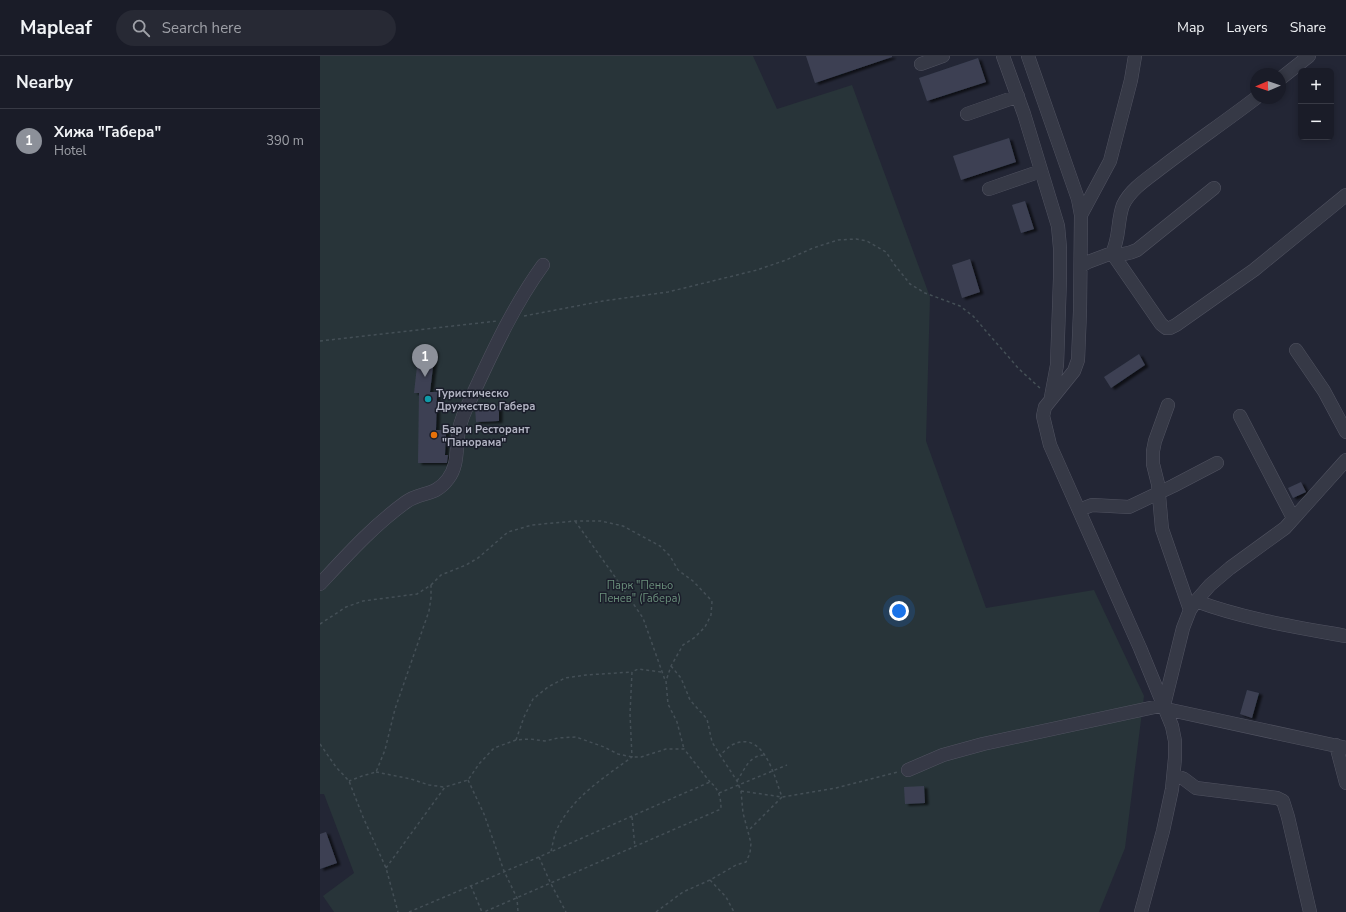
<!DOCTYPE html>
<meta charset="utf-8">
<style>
:root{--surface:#1a1c28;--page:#272934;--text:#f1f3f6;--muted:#9fa1a8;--line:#383a45;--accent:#8c9099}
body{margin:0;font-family:"Nunito Sans",sans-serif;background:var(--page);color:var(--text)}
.controls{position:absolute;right:12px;top:12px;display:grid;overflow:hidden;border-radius:6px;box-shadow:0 2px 6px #0003}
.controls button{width:36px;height:36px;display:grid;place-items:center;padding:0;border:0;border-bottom:1px solid var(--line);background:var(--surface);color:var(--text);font:20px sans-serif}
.compass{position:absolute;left:930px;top:12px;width:36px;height:36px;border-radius:50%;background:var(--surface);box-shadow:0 2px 6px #0003;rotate:268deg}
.you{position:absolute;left:579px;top:555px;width:14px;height:14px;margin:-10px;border:3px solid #fff;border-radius:50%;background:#1a73e8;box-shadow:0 0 0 6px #1a73e833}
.badge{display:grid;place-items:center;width:26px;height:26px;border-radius:50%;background:var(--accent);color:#fff;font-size:13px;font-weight:700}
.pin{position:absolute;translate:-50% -33px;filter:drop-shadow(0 1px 2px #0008)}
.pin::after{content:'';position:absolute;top:21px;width:14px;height:12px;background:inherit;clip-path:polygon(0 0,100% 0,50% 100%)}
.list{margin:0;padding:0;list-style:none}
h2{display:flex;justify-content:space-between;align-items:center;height:52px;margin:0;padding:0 16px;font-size:17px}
h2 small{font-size:13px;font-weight:400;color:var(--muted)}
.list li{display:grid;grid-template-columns:26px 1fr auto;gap:12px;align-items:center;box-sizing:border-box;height:64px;padding:0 16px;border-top:1px solid var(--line)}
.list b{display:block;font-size:15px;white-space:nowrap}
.list p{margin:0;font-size:13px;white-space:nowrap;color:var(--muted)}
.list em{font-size:13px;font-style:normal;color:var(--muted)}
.icon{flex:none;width:22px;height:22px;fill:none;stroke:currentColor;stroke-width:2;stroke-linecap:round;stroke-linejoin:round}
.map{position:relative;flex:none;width:1026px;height:856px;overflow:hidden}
header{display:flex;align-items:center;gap:24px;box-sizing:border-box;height:56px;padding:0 20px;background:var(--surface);border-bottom:1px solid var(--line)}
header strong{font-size:19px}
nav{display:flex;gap:22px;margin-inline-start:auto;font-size:14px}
.search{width:280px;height:36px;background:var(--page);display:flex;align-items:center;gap:10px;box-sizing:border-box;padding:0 14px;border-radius:22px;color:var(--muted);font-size:15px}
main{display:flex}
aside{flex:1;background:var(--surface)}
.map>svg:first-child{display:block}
</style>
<header>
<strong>Mapleaf</strong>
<div class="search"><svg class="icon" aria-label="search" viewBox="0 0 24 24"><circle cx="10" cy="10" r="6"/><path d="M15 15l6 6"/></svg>Search here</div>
<nav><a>Map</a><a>Layers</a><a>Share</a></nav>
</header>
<main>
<aside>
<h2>Nearby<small></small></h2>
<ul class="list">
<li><span class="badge">1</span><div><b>Хижа &quot;Габера&quot;</b><p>Hotel</p></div><em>390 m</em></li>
</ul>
</aside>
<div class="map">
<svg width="1026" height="856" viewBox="0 0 1026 856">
<defs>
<filter id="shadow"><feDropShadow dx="3.5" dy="2" stdDeviation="1" flood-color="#0009"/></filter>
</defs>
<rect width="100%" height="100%" fill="#232635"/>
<path fill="#283439" d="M0,0H433L457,53L532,29L610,241L606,385L666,552L774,534L824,640L805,792L779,856H14L3,840L34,817L4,738H0Z"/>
<path fill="#3c4153" filter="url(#shadow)" d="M486,0H572V1L495,27Z
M658,2L666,26L607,45L599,22Z
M689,82L696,106L641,124L633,100Z
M705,145L714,173L701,177L692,149Z
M650,203L660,236L642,242L632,209Z
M99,292L115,294L110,336H117L116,374H126L125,399H128L127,407H98L99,337H94Z
M819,298L825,309L791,332L784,321Z
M179,350V365L156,366L155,352Z
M981,426L986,436L973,442L968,432Z
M927,634L939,637L932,662L920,658Z
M604,730L605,747L585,748L584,731Z
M6,776L17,807L0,813V778Z"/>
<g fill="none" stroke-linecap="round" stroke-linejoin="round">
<defs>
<path id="minor" d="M683,0L704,58L738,170L740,192V222L737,309L731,341
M708,0L758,143L761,159L760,255L758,304L754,315L725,351L723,360L730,389L820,592L852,670L855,685V702L852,733L843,775L821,856
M601,8L623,0
M960,23L989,0
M647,58L698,40
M894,132L817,194C808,198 802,199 792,197L841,268L846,272H850L856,269L934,214L1026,139
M669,133L721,115
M761,159L790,105L811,24L815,0
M761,210L768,206L792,197C800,182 797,165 803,149C811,132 830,121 845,109C875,86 906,65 936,42
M976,294L1004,335L1026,376
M848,349L835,385L833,395V408L838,428L842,473L870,554
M920,360L973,462
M759,454L772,449L809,451L853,430L897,407
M0,528C27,499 54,469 86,446C101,435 115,441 128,423C138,410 136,395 138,380C139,370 142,362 146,353C169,304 191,253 223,209
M876,545C924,563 976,571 1026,580
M846,653L1026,692
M1016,689L1026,727
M588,714L623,699L663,688L844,649L863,572L870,554L876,545L890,529L910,512L965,472L1026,404
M854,719L864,723L876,732L957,742L963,745L968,761L990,856"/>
</defs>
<use href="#minor" stroke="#515361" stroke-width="14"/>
<path stroke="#444f56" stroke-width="1.5" stroke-dasharray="3 3" stroke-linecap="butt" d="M204,260L283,245L348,236L437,214L466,204L493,192L518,184L536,183L547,185L566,196L574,208L590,228L605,237L640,250L653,260L699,313L721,333
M0,285L177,265
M255,465L293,518L323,562L345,624
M111,529L121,519L146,509L158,502L188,476L212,469L255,465H281L303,470L340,490L350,500L358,514L373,525L392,545L391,559L385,571L374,582L363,589L351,610L346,625L348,648L357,666L364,693
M0,568L26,551L43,545L97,538L111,529V542L109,555L75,653L65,694L56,716L42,720L29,725
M351,610L361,622L370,644L387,663L392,686L400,699
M196,684L204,661L213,643L228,631L245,622L266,619L312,616
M0,688L16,711L29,725L43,761L66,812L78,856
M56,716L91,723L109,729L124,731
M148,724L164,758L184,815L197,842L198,856
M417,725C425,713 429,699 445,699
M421,735L462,741L516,732L578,716
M399,737L467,709
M312,761L315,791
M231,795C233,788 234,778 238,771C254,740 285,721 312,701L310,658L312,616L318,613L341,616
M219,801L231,828L246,856
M66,812L125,731L148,724L159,708L174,692L196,684L210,683L225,685L238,682L256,681L284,691L298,698L312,701H321L346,693H364L390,726
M390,824L406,841L414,856
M151,830L162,856
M89,856L219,801L369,735L390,726C399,733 401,742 401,753L164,856
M336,856L363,836L390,824L416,809L426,806L430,797L431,787L423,757L421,735L417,725L400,699C404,696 408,691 412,689C444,673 454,720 462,741L428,775"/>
<use href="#minor" stroke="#363946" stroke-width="13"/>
</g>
<circle fill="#0f9aa8" stroke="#1b1e2b" stroke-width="1.5" cx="108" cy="343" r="4"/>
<circle fill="#e8710a" stroke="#1b1e2b" stroke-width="1.5" cx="114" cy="379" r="4"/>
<g text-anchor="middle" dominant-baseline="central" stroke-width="3" stroke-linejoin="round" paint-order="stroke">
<g font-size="11" font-weight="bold" fill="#b1b3c2" stroke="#1b1e2b" text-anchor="start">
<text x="116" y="337">Туристическо<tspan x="116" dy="13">Дружество Габера</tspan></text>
<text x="122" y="373">Бар и Ресторант<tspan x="122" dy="13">"Панорама"</tspan></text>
</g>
<g font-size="11" fill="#6b907c" stroke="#1b1e2b">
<text x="320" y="529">Парк "Пеньо<tspan x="320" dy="13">Пенев" (Габера)</tspan></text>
</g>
</g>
</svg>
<div class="controls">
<button>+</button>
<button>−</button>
</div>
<svg class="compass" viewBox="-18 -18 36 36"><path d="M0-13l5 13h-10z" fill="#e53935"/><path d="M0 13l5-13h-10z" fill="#9fa1a8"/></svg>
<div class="you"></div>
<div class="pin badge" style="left:105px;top:321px">1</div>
</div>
</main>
